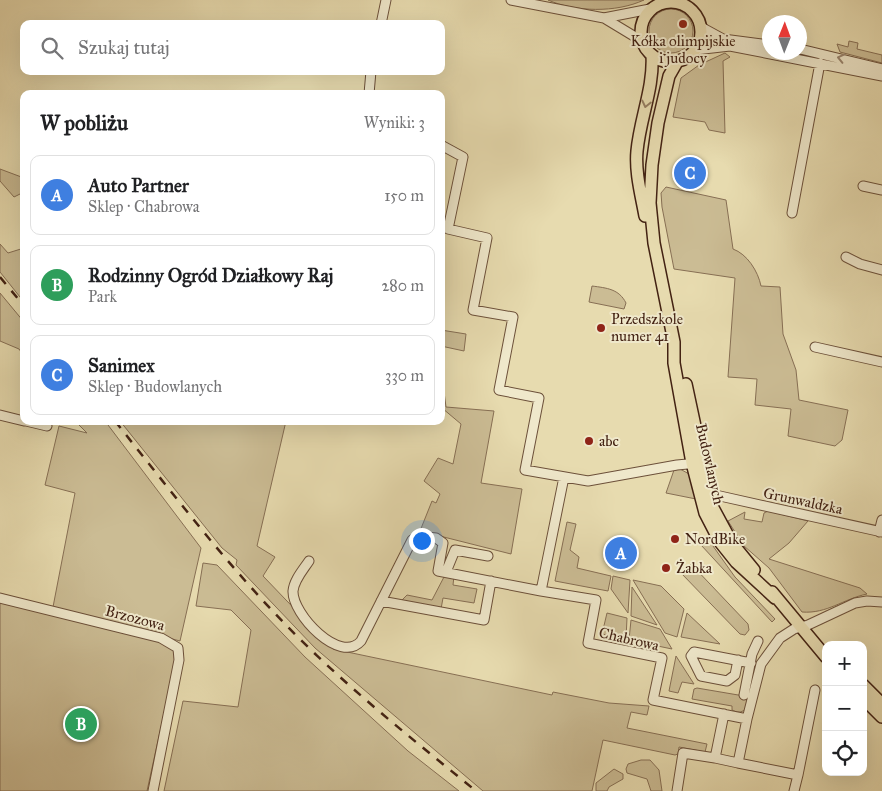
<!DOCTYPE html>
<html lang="pl">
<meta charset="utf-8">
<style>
:root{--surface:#fff;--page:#f6f6f6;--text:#202124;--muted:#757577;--line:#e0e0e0;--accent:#7c3aed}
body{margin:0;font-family:"IM FELL Great Primer",serif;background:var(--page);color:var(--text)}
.controls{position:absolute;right:15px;bottom:15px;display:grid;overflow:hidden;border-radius:10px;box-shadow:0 5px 20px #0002}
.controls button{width:45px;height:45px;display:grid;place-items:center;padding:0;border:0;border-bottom:1px solid var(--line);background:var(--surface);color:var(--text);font:25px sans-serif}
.compass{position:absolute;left:762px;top:15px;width:45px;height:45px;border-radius:50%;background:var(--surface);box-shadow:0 5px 20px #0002;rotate:1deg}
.you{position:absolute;left:421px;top:540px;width:18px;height:18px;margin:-12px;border:4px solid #fff;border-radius:50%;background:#1a73e8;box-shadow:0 0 0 8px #1a73e833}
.badge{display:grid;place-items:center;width:32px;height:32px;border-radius:50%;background:var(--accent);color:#fff;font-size:16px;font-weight:700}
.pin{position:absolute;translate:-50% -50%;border:2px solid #fff;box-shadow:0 1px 5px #0006}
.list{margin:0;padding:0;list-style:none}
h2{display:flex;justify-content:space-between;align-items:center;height:65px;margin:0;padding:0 20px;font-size:21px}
h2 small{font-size:16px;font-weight:400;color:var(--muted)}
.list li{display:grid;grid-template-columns:32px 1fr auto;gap:15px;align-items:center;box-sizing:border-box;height:80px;margin:0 10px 10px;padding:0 10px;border:1px solid var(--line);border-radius:10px}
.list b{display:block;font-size:19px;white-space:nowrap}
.list p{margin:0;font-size:16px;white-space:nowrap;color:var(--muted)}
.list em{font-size:16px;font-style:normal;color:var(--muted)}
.icon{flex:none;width:28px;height:28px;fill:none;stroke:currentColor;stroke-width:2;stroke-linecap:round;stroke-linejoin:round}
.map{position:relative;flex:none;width:882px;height:791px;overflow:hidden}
.search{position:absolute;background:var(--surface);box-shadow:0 5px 20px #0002;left:20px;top:20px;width:425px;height:55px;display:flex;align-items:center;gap:12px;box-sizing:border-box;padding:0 18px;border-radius:10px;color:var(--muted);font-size:19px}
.panel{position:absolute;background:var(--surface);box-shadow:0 5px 20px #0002;left:20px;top:90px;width:425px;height:335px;border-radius:10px}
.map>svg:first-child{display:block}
</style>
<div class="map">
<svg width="882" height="791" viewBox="0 0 882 791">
<rect width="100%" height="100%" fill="#e7dbaf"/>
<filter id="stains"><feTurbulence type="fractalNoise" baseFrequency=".004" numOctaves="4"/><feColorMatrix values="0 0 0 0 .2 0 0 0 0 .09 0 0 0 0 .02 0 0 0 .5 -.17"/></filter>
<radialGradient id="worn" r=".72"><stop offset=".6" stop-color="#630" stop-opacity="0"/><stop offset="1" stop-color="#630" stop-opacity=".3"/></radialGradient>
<path fill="#cbbc94" stroke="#876f54" d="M548,0H644C616,13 575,12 548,0Z
M649 31a22 22 0 1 1 44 0a22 22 0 1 1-44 0Z
M849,41L858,43L857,49L882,55V63L840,52L837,44L848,47Z
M725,53L730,57L723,61L725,133L709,130L705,122L673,117L681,78L699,65Z
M0,169L24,178V192L14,197L0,181Z
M666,187L726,200L733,249C747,254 758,271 761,286L780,287L783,334L796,370L799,400L848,410L842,440L835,446L788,436L791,409L755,405L757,379L728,377L735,278L674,269L662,207L661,193Z
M0,244L8,253L24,248V302L0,272Z
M592,286C607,288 619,289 626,303L624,309L589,302Z
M0,293L24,322V356L19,349L0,341Z
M441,330L466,334L464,351L441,346Z
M441,369L446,407L494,411L481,483L522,489L511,554L420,531L432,501L436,503L440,494L424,481L438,458L453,464L461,424L442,408Z
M75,421H105L201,548L180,641L53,607L75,493L45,485L59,426L87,433Z
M120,421H286L257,546L275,557L263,576L333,649L552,695L553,692L609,703L649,706L647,715L631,712L627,728L707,744L705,752L679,747L678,754L675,755L603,740L592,791H483L315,648L236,565L237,560L222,548Z
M680,469L691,475L696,499L666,493L674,470Z
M768,511L808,521L789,543L769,559L860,588L867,594C843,599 827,614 802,612L769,568L744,546L728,521L745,512L744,519L762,522L764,513Z
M567,522L576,524L570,550L579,557L577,568L611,576L608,591L555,581Z
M708,539L735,577L775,619L772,622L701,545Z
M203,563L217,565L305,657L408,751L459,791H164L183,701L238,707L251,630L231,610L196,606Z
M691,564L748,624L749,630L745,635L740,634L681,573Z
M445,575L454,576L453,585L477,589L474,603L443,598L441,609L402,600L407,595L432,600Z
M613,576L630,580L628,613L611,589Z
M633,580L661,586L684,609L677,637L665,633Z
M632,587L657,625L631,616Z
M0,601L161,640C171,647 176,651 175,663L147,791H0Z
M607,613L627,618L626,639L602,634Z
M687,613L720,644L681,637Z
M631,620L660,629L672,649L629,640Z
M676,656L694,684L682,682L678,693L669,691Z
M697,688L750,697C748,708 743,716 732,710V706L692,699L694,689Z
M641,760H650L659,770L662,791H651L647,779L627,773L626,769L628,764Z
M614,769L623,774V779L609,787L607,791H596V783Z"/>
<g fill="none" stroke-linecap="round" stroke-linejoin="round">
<defs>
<path id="minor" d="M511,0L604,18L642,41
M604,18L650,9
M381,24L386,0
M701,27L723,39L770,45
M800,49L882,69
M695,50L730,46L882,76
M369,94L371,71
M441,145L463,157L448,229L487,238L473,310L513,317L499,390L539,398L525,470L588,481L677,465L698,463
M863,186L882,190
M792,213L820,63
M846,257L860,264L882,270
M815,347L882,362
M0,415L24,421
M26,421L47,426
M564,477L541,591L596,600L588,643L662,658L653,700L747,719L761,664L780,638L794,629L808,625L855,603L867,601L882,602
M720,496L882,532
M879,532L882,520
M309,561C303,570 294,580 293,591C292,614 340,665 361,641L412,540L418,536L436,538L443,543L438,571L541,591
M446,572L455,550L488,556
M0,598L161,638L178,648L179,660L153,791
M381,601L484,620L491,581
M738,660L735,675L727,681L701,676L691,656L694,652L751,663
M744,695L752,654L758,641
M715,758L738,763L747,719
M738,763L798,775L794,791
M798,775L815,690
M677,791L683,753L715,758L724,714"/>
<path id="major" d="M641 32a30 30 0 1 1 60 0a30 30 0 1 1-60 0Z
M677,62L669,76L658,123L652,165L650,203L654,243L674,342V363L692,463L705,513L720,542L736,562L775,598
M645,216C641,194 635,172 637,151C640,118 654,88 652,55
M686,384L712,506L732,543L754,570
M772,592L826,657
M863,685L882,704
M863,698L882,717"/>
</defs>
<use href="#minor" stroke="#6c503a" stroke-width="11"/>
<use href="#major" stroke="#432213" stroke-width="14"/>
<use href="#minor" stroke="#efe8cb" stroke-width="9"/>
<use href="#major" stroke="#e7dbaf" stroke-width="11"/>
<path stroke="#432213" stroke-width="2.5" stroke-dasharray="9 9" stroke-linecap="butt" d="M0,277L24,306
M115,421C170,490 224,561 285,624C344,685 411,738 476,791"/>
</g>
<defs><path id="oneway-chevron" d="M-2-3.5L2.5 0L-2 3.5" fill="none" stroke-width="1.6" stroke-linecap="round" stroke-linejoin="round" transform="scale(1.25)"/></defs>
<use stroke="#99856f" href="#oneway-chevron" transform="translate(841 58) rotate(-167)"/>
<use stroke="#957e61" href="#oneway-chevron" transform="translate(646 104) rotate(103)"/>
<g fill="#8f2418" stroke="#efe8cb" stroke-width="2">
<circle cx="683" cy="24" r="5"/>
<circle cx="601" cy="328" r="5"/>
<circle cx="589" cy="441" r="5"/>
<circle cx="675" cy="539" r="5"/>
<circle cx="666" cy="568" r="5"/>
</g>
<g text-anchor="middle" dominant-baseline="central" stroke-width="4" stroke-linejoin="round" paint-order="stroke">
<g font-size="15" fill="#432213" stroke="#efe8cb" text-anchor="start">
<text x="683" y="41" text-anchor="middle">Kółka olimpijskie<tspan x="683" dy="17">i judocy</tspan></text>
<text x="611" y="319">Przedszkole<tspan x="611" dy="17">numer 41</tspan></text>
<text x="599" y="441">abc</text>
<text x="685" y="539">NordBike</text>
<text x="676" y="568">Żabka</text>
</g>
<g font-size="15" fill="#432213" stroke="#efe8cb">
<text transform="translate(710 464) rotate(77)">Budowlanych</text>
<text transform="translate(803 501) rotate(12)">Grunwaldzka</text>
<text transform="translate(135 618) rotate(15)">Brzozowa</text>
<text transform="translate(629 639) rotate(13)">Chabrowa</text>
</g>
</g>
<rect width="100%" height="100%" filter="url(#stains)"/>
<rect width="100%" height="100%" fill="url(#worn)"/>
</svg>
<div class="controls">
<button>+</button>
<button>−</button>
<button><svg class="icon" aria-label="locate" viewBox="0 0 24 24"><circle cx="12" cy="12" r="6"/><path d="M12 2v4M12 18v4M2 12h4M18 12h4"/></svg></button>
</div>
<svg class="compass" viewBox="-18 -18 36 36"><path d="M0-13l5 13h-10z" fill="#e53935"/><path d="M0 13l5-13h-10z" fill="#757577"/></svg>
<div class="you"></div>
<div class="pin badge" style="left:621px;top:553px;background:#3f7fe0">A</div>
<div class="pin badge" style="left:81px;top:724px;background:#2e9e5b">B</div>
<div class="pin badge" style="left:690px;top:173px;background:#3f7fe0">C</div>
<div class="search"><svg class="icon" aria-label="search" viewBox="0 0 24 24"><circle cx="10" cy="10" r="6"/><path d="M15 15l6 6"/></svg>Szukaj tutaj</div>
<section class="panel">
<h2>W pobliżu<small>Wyniki: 3</small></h2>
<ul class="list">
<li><span class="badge" style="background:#3f7fe0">A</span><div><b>Auto Partner</b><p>Sklep · Chabrowa</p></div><em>150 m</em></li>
<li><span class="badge" style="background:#2e9e5b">B</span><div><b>Rodzinny Ogród Działkowy Raj</b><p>Park</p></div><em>280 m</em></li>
<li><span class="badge" style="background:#3f7fe0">C</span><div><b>Sanimex</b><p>Sklep · Budowlanych</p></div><em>330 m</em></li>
</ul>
</section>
</div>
